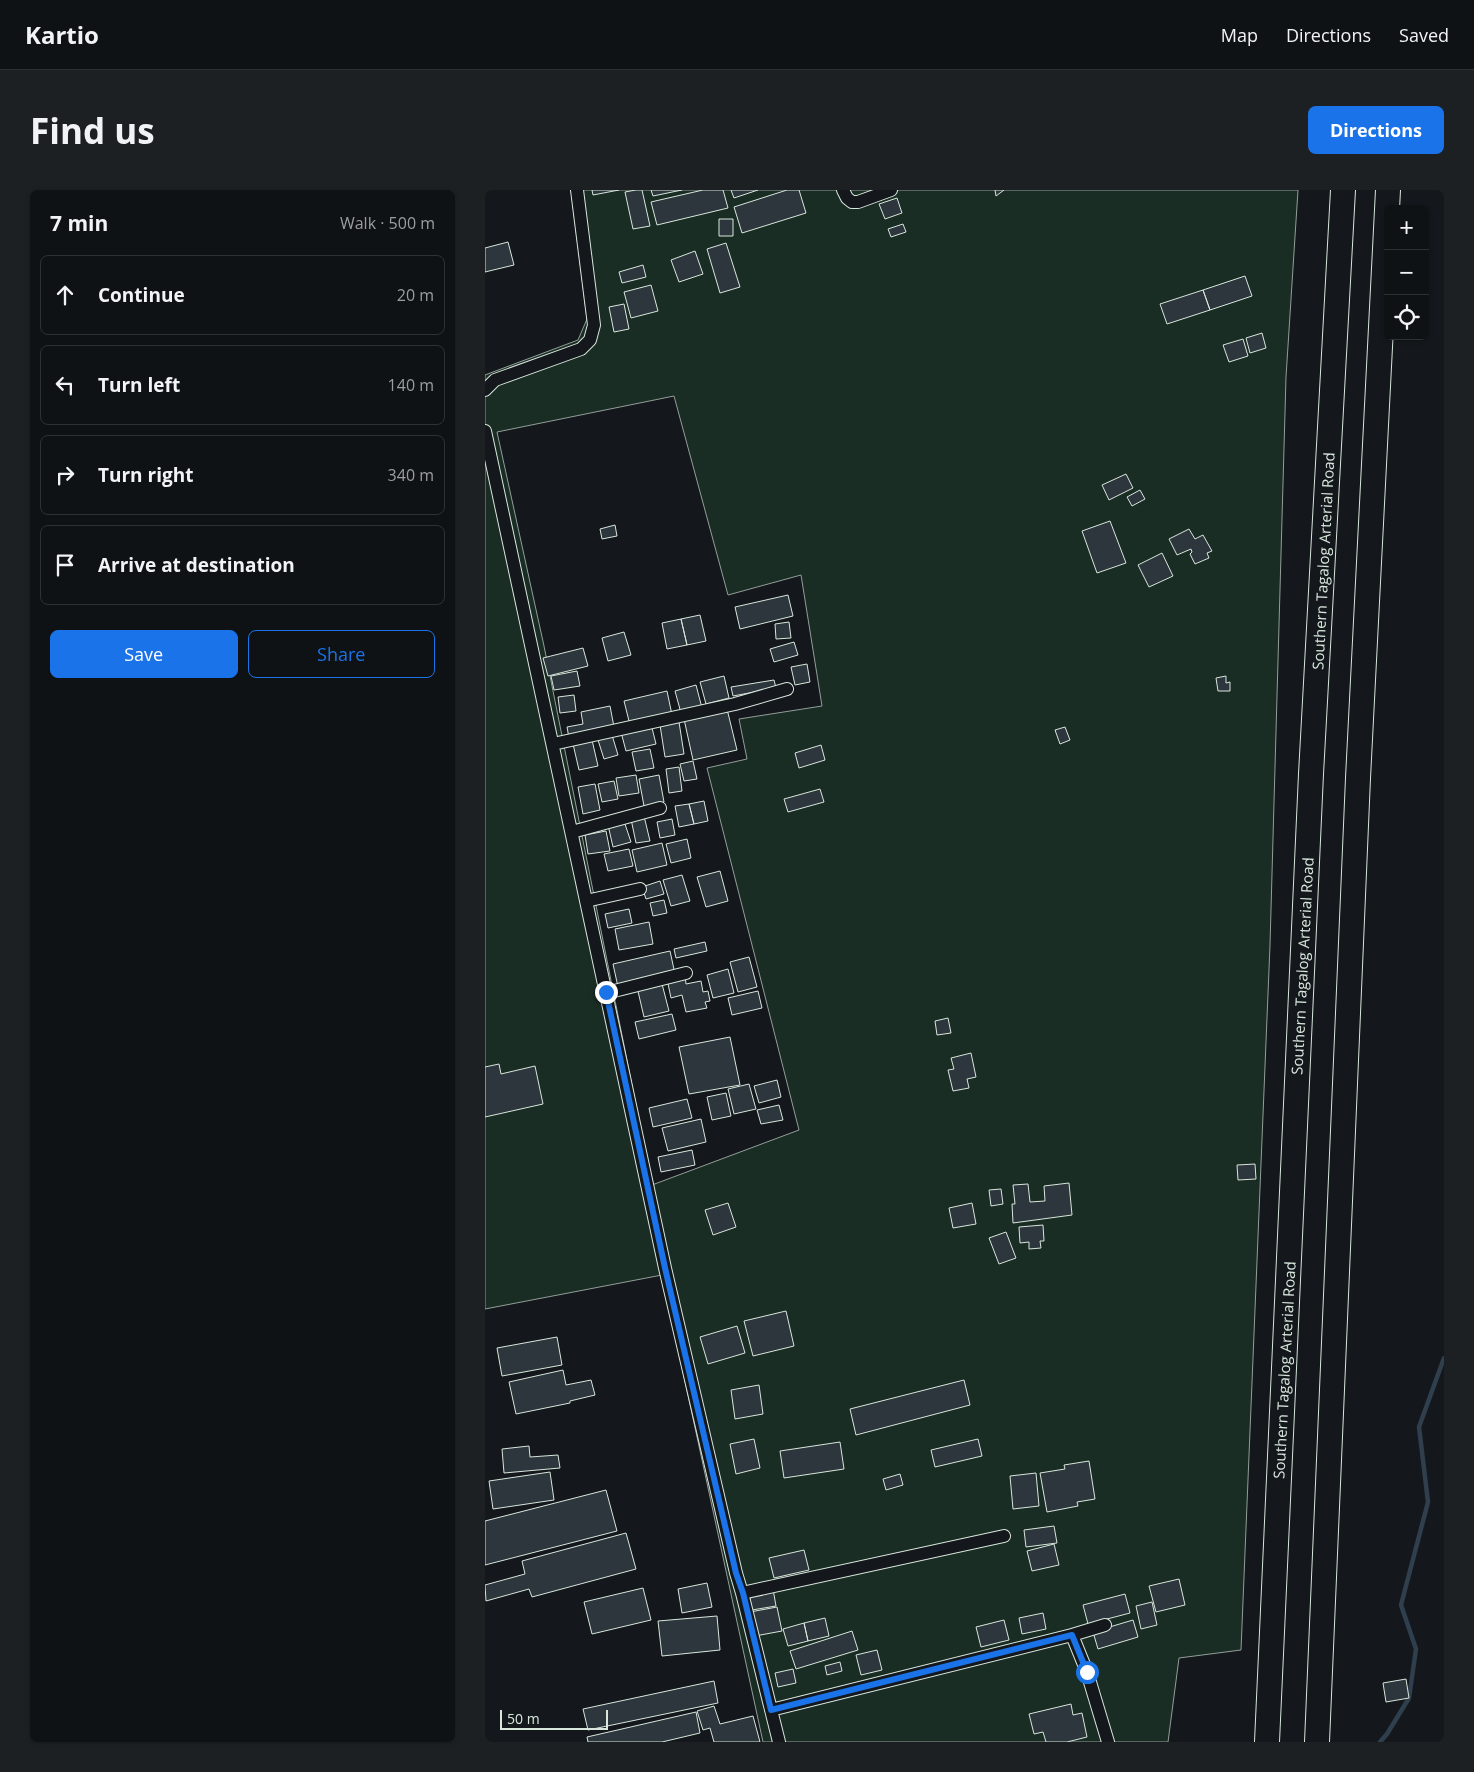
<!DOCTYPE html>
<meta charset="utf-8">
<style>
:root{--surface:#0f1215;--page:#1d2022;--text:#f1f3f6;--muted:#9b9ea0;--line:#2f3234;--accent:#1a73e8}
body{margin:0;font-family:"Open Sans",sans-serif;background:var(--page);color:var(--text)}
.controls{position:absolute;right:15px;top:15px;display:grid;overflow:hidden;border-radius:8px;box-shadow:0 1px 4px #0004}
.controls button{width:45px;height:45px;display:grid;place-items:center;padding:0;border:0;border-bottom:1px solid var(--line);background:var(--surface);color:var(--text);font:25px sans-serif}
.scale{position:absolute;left:15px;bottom:12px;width:108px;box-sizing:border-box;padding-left:5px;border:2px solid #d8e6dc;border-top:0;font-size:14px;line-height:18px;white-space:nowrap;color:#d8e6dc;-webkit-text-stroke:4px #14181c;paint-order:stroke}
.stop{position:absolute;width:15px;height:15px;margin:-11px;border:4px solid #1a73e8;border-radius:50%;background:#fff}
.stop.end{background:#1a73e8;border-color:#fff;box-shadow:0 1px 5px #0008}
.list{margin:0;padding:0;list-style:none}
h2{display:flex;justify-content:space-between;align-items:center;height:65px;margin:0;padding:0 20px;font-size:21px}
h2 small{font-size:16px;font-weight:400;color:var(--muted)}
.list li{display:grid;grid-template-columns:32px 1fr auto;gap:15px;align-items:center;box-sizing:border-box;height:80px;margin:0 10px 10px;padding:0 10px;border:1px solid var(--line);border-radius:8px}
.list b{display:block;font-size:19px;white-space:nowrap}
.list em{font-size:16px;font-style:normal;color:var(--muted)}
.actions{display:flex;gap:10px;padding:15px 20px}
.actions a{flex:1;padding:11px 0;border:1px solid var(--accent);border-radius:8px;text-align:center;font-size:18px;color:var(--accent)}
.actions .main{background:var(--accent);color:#fff}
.icon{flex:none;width:28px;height:28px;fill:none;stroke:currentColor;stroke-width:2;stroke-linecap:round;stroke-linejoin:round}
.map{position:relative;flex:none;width:959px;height:1552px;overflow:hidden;border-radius:8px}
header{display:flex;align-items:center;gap:30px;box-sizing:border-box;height:70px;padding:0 25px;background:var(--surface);border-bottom:1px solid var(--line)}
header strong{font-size:24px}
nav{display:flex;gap:28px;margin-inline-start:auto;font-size:18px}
.intro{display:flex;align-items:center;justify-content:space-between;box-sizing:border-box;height:120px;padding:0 30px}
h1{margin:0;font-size:35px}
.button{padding:12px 22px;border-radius:8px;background:var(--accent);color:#fff;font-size:18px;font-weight:700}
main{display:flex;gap:30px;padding:0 30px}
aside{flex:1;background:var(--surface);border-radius:8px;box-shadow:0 1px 4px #0004}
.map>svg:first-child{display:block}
</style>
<header>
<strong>Kartio</strong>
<nav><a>Map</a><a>Directions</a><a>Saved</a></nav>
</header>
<div class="intro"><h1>Find us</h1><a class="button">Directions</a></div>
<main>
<aside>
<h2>7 min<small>Walk · 500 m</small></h2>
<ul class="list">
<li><svg class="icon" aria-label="ahead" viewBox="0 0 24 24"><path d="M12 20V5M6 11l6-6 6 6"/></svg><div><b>Continue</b></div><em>20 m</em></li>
<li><svg class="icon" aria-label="left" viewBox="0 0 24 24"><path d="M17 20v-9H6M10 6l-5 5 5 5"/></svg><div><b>Turn left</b></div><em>140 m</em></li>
<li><svg class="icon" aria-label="right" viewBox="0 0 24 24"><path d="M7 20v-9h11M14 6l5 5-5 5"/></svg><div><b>Turn right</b></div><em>340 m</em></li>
<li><svg class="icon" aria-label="arrive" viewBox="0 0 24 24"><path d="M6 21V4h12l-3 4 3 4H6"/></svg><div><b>Arrive at destination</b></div></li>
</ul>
<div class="actions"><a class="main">Save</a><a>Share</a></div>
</aside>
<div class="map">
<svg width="959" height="1552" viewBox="0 0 959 1552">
<rect width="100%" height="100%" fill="#14181c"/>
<path fill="#1a2d24" stroke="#939e99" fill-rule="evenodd" d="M86,0H813L801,187L785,755L756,1460L694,1468L683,1552H278L177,1085L0,1119V185L93,150L102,129ZM189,206L243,405L316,385L337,516L254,529L262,569L222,578L314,940L167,995L59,456L12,242Z"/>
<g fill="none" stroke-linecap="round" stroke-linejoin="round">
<path stroke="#2f3f4d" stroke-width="4.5" d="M895,1552L902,1544L924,1508L931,1459L916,1415L943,1312L934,1237L959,1168"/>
</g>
<path fill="#2c363c" stroke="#d8e6dc" d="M107,0H134L108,5Z
M151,0H157L165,36L148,39L140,2Z
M166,0H197L168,6Z
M218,0H238L243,18L172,35L166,12Z
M246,0H273L249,8Z
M302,0H314L321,23L257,43L249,17Z
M510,0H519L511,6Z
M412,8L417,23L400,29L394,14Z
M234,29H248V46H234Z
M418,34L421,42L406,47L403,39Z
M23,52L29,75L0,82V58Z
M241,53L255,97L235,103L222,59Z
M210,61L218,84L194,92L186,70Z
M158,75L161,87L137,93L134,82Z
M760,86L767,106L725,120L718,100Z
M166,95L173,121L146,128L139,102Z
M718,100L725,120L682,134L675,114Z
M139,114L144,139L129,142L124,117Z
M777,143L781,158L765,163L761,148Z
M758,149L763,166L744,172L738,155Z
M641,284L648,298L624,310L617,295Z
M655,300L660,309L647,316L642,307Z
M625,331L641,373L612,383L597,341Z
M130,335L132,346L117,349L115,339Z
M704,339L710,349L718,345L727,361L722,363L724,368L710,374L705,364L707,362L706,359L692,365L684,349Z
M677,363L688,386L664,397L653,375Z
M303,405L308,426L255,439L250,417Z
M215,425L221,451L202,455L196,429Z
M196,429L202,455L182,459L177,433Z
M304,432L306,448L291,449L290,434Z
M139,442L146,465L123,471L117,448Z
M309,452L313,465L289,472L285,459Z
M98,458L103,476L63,486L58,468Z
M322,474L325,492L310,495L306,477Z
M92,481L95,496L69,500L66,486Z
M239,486L244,508L221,514L215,492Z
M741,486V493L745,492V501H733L731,488Z
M289,490L291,498L248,506L246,497Z
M211,495L217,518L196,523L190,501Z
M182,501L187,525L145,535L139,511Z
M89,505L91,521L75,523L73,507Z
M125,516L129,537L84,548L82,537L98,534L96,522Z
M242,519L252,560L208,570L199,529Z
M194,532L199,564L180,567L175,535Z
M166,534L171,554L141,561L136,542Z
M580,537L585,550L575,554L570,540Z
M127,545L133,565L119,569L113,550Z
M107,550L113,576L94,580L88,554Z
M336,555L340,570L314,578L310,563Z
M165,559L169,578L151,581L147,562Z
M208,571L212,589L199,591L195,574Z
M194,577L197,601L184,603L181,579Z
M151,585L154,603L134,606L131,588Z
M174,585L179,612L159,616L154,589Z
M129,591L133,609L117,612L113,594Z
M110,594L115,620L98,624L93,597Z
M335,599L339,612L303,622L299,609Z
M219,611L223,631L209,634L204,614Z
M204,614L209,634L194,637L190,616Z
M159,626L165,651L151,653L146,629Z
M187,629L190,645L175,648L172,632Z
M139,631L146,652L128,657L123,635Z
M121,641L125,661L103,664L100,645Z
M202,649L206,668L186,673L181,654Z
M177,653L182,675L152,682L147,660Z
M144,659L148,676L123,681L119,664Z
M235,681L243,711L221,717L212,687Z
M197,685L205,711L186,716L178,690Z
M175,691L179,704L161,709L157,697Z
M179,710L182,723L168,726L165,713Z
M144,719L147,733L123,738L120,724Z
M164,732L168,754L134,760L130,739Z
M220,752L222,761L191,768L189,759Z
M185,761L190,784L133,797L128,774Z
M264,767L272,797L253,802L245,772Z
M243,779L249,803L228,808L222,785Z
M200,785L201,794L216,791L218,802L223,801L225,811L220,812L222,818L201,822L197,805L186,808L182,789Z
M176,790L184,821L159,827L152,797Z
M273,801L277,818L247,825L243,808Z
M187,824L191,840L154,849L150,832Z
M463,828L466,843L452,845L450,831Z
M245,847L255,895L204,904L194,857Z
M486,863L491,887L482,889L484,898L468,901L463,880L469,879L466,868Z
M14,874L16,884L50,876L58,914L0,927V877Z
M292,890L296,907L274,913L269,896Z
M264,894L271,919L249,924L243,899Z
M241,903L246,926L227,930L222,907Z
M202,909L207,928L168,937L164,918Z
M294,915L298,930L276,934L272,920Z
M216,929L221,952L183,961L177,938Z
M207,960L210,975L176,982L173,967Z
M770,974L771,989L753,990L752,975Z
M584,993L587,1025L528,1033L527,1014H530L528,995L543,994L545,1012L560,1011L559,996Z
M516,999L518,1014L506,1016L504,1000Z
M243,1013L251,1037L228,1045L220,1020Z
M487,1013L491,1034L468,1038L464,1018Z
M558,1035L559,1051H555L556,1058L544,1059V1052L535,1053L534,1037Z
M521,1042L531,1068L514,1074L504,1048Z
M301,1121L309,1156L268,1166L259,1131Z
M252,1136L260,1163L223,1174L215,1147Z
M72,1147L77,1175L17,1186L12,1158Z
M78,1180L81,1195L106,1190L110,1205L85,1211V1213L31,1224L24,1192Z
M479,1190L485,1215L371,1245L365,1219Z
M274,1195L278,1224L250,1229L246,1200Z
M269,1249L275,1278L251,1284L245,1254Z
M493,1249L497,1266L450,1277L446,1260Z
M355,1252L359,1279L299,1288L295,1261Z
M44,1256L45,1267L73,1265L75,1278L19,1283L17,1259Z
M604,1271L610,1309L592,1312L593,1316L562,1322L555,1283L580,1279L579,1275Z
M65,1282L69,1310L8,1319L4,1291Z
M551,1283L554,1316L528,1319L525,1286Z
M415,1284L418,1295L401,1300L398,1289Z
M121,1300L132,1341L0,1375V1331Z
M569,1336L572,1353L541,1357L539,1340Z
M141,1343L151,1379L47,1407L44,1399L1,1411L0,1395L40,1384L37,1371Z
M569,1354L574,1375L547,1381L542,1361Z
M319,1360L324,1380L289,1388L284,1368Z
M694,1389L700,1415L671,1422L664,1396Z
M222,1393L227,1417L197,1423L193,1399Z
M158,1398L166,1430L107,1444L99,1412Z
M288,1399L291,1416L267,1420L264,1403Z
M640,1404L645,1423L603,1434L598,1415Z
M667,1412L672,1435L656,1439L651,1416Z
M292,1417L297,1441L270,1446L265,1422Z
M558,1423L561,1439L537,1444L534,1428Z
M232,1426L235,1460L177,1466L173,1431Z
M340,1428L344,1446L323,1451L319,1433Z
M519,1430L524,1450L496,1457L491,1437Z
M648,1430L653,1447L613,1459L608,1442Z
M319,1433L323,1451L303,1456L298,1439Z
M367,1441L373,1460L311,1479L305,1461Z
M392,1460L397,1480L376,1485L371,1465Z
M355,1472L357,1481L342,1485L340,1476Z
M308,1479L311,1493L293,1497L290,1483Z
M921,1489L924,1508L901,1512L898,1493Z
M229,1491L233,1513L103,1540L98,1519Z
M586,1514L588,1525L597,1523L602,1547L582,1552H561L558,1542L549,1544L544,1524Z
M229,1516L235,1534L268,1526L275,1552H229L225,1538L218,1540L212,1521Z
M211,1522L215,1543L177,1552H103L102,1547Z"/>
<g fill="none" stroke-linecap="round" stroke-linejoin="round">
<defs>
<path id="street" d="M358,0L362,8L367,12H373L406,0
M0,200L10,190L96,159L105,150L109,135L92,0
M0,241L180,1078L251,1383L257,1403L294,1552
M68,554L250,514L302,499
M87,642L175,618
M101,711L155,699
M121,803L201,783
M257,1403L519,1346
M587,1445L620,1435
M286,1520L587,1445L602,1482L623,1552"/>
<path id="highway" d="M782,1552L826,584L858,0
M832,1552L873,588L903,0"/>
</defs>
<use href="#street" stroke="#d8e6dc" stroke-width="14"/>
<use href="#highway" stroke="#d8e6dc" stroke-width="26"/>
<use href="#street" stroke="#14181c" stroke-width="12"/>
<use href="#highway" stroke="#14181c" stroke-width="24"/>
</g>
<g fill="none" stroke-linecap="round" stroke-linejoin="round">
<path stroke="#1a73e8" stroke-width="6" d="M121,802L180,1078L251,1383L258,1403L286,1520L587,1445L602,1482"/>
</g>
<g text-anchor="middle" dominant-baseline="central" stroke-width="4" stroke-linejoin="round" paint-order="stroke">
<g font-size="15" fill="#d8e6dc" stroke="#14181c">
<text transform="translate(838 371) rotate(-87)">Southern Tagalog Arterial Road</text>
<text transform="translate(817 776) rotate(-87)">Southern Tagalog Arterial Road</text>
<text transform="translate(799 1180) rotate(-87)">Southern Tagalog Arterial Road</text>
</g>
</g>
</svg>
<div class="controls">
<button>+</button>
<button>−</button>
<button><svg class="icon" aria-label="locate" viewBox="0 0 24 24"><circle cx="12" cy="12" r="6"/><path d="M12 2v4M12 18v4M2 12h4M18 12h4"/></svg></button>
</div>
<div class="scale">50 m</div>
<div class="stop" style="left:602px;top:1482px"></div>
<div class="stop end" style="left:121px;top:802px"></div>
</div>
</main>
